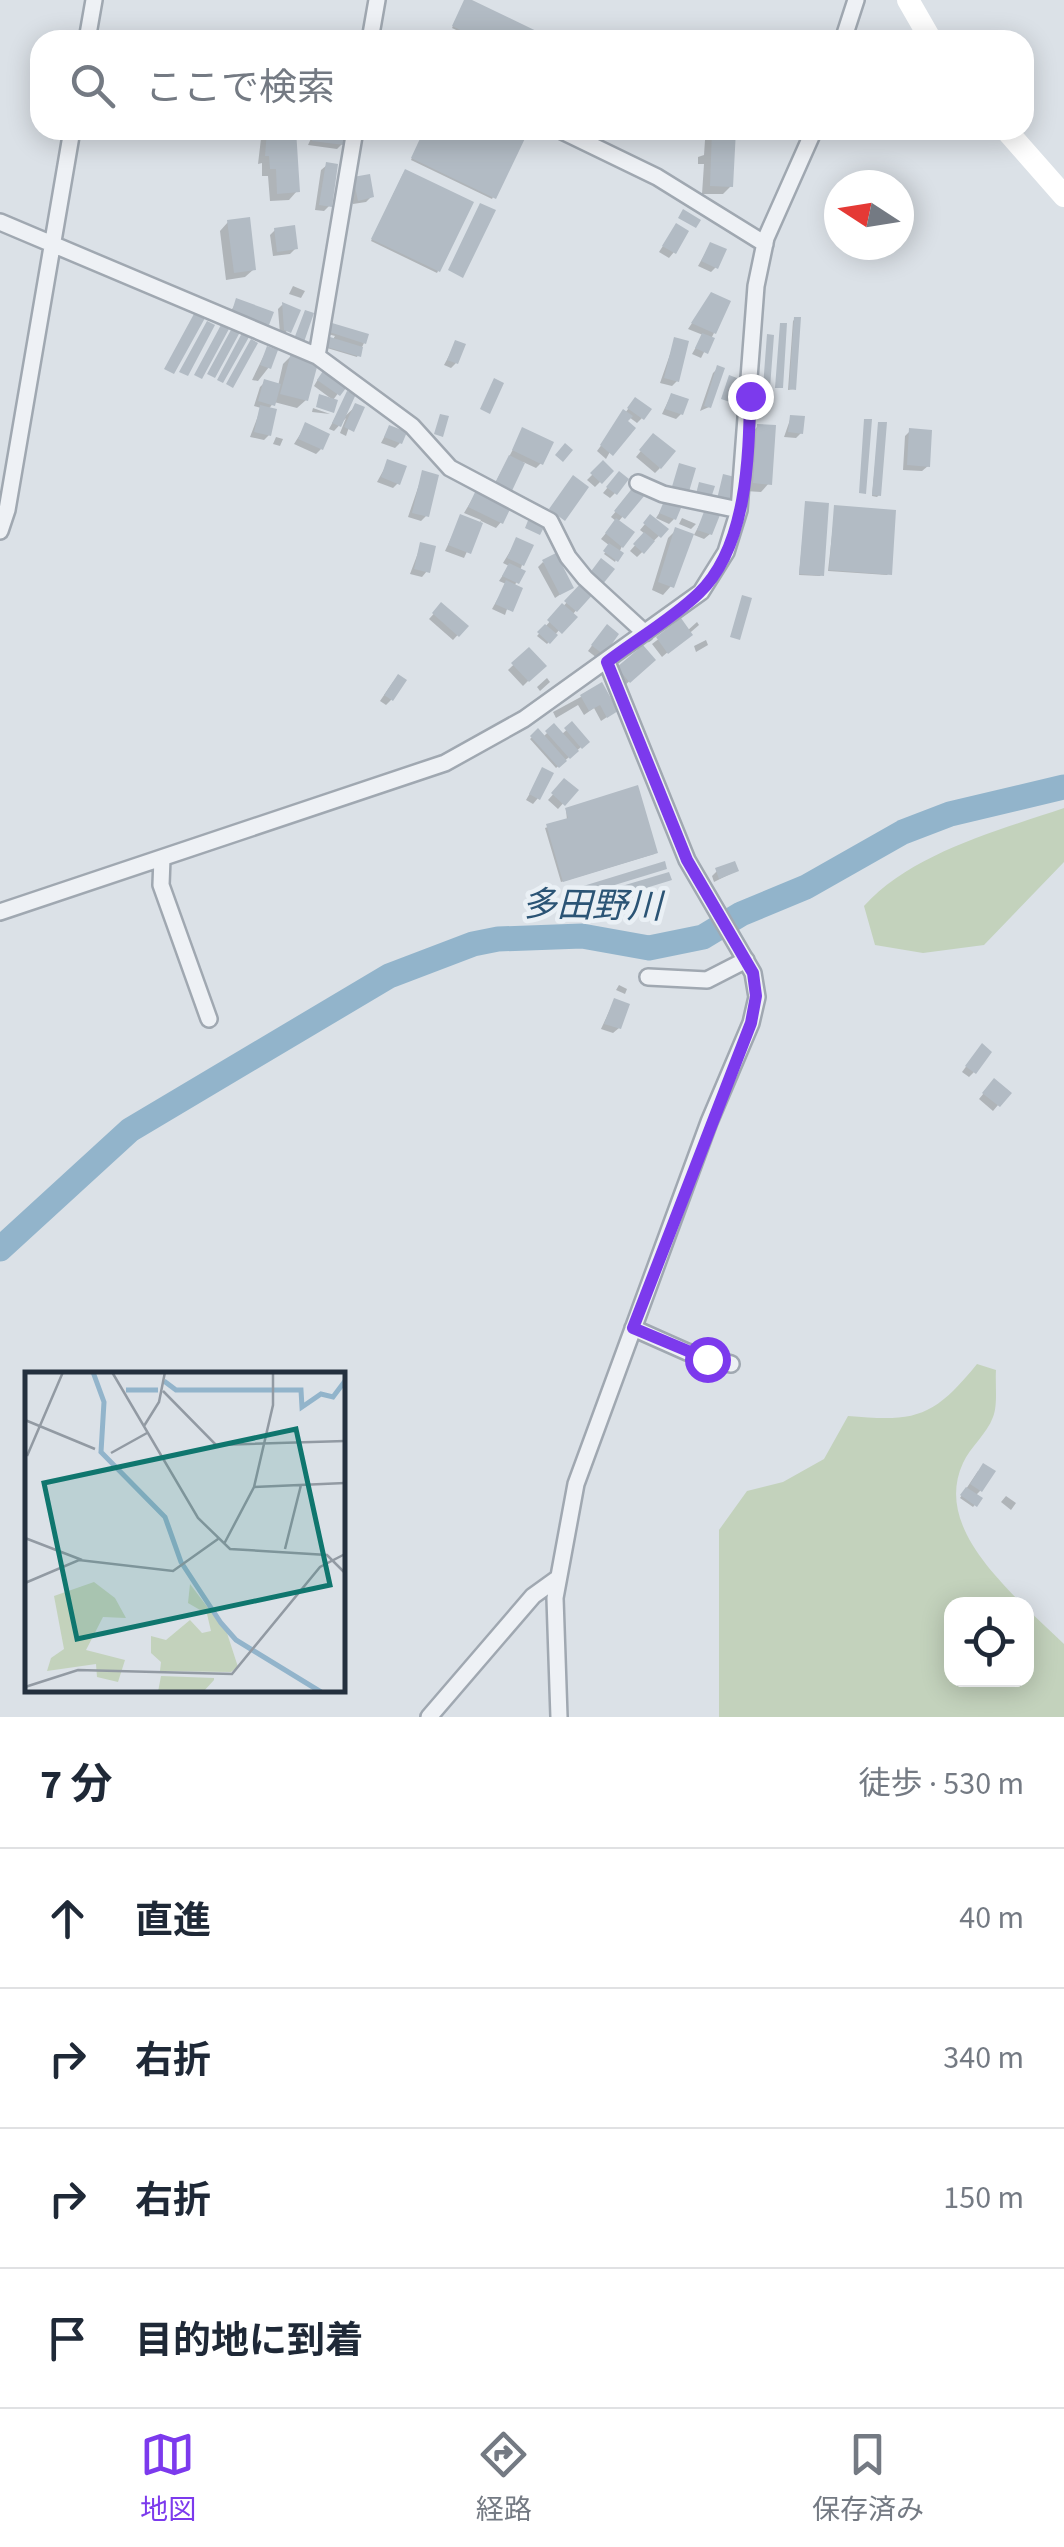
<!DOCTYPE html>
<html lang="ja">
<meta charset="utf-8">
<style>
:root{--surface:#fff;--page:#f2f2f3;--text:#1f2937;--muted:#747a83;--line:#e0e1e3;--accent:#7c3aed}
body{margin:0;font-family:"Source Sans 3","Noto Sans JP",sans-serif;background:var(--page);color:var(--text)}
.controls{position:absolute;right:30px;bottom:30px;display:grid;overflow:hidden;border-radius:20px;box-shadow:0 5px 25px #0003}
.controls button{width:90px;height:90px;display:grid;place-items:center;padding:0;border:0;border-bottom:2px solid var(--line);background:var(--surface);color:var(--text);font:50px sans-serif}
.compass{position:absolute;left:824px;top:170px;width:90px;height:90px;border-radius:50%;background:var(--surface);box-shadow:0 5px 25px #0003;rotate:282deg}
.stop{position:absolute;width:30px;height:30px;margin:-22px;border:8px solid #7c3aed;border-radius:50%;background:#fff}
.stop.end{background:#7c3aed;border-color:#fff;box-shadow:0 2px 10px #0008}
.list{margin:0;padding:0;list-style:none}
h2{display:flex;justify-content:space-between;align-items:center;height:130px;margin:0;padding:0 40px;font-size:42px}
h2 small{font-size:32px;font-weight:400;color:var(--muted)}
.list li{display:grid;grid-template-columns:65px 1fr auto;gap:30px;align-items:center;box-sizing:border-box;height:140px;padding:0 40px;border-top:2px solid var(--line)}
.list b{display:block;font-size:38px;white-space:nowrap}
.list em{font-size:32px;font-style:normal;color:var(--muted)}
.icon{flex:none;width:55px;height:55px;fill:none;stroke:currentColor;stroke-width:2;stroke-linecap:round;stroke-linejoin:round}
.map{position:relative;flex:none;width:1064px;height:1717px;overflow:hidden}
.search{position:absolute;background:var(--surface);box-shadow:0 5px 25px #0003;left:30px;right:30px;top:30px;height:110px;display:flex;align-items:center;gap:25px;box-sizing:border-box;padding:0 35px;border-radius:30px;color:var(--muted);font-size:38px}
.sheet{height:690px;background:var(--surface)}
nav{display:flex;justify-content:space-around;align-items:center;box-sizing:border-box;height:140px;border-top:2px solid var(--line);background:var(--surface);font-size:28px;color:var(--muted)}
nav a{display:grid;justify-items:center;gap:5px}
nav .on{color:var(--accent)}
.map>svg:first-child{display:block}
</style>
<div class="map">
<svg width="1064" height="1717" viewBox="0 0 1064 1717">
<rect width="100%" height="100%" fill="#dbe1e7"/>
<path fill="#c3d2bc" d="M1064,808V862L984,945L923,953L875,945L864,906C912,853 997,831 1064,808Z
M977,1364L996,1370C995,1384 998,1405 993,1417C987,1434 970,1447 963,1463C938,1517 986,1567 1022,1604H952V1680H1026L1027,1609L1064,1644V1717H719V1530L747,1491L783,1482L824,1459L848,1416C916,1422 933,1418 977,1364Z"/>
<path fill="#0003" d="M465,2L549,40H477L452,28Z
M450,33L465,40H446Z
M262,130H293L297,191L289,200L270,201L268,176H262V163L258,164Z
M425,130H526L492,199L411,160Z
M314,132L342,144L337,149L308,145Z
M713,132L731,186L723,194H702L704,164H698V157L704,155L705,140Z
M327,165L329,206L324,211L315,210L321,170Z
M403,174L438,271L437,273L371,241Z
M355,180L371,197L366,202L353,204L349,185Z
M228,222L254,269L245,277L226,280L220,231Z
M676,226L674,252L669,258L659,252Z
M275,230L295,249L290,254L273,256L270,235Z
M710,245L716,267L711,272L698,266Z
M293,286L305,291L301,298L289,294Z
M237,301L267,323L262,328L228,316Z
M707,301L714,333L701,358L692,354L703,335L688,329Z
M282,305L297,311L284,336L280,334L278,309Z
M795,319L794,389L788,390L793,321Z
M331,327L364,343L357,357L327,348L335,336L328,334Z
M675,340L677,381L672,386L660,383Z
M456,343V363L451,368L444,365Z
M267,349L269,367L258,381L252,380Z
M291,356L306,400L297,408L274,402L268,410L269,435L264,440L250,437L261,408L254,406L260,387L265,382L278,386L283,364Z
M718,368L709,407L700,411L713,373Z
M318,379L342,388L333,400L314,386Z
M348,394L342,419L356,406L346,436L340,433L346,418L334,431L329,429Z
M671,395L681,414L676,419L662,414Z
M631,405L642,418L637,423L629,417L606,459L597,451Z
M313,408L330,414L312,412Z
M791,417L801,433L796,438L784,437Z
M879,424V495L877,497L872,496Z
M306,425L321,449L316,454L294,444Z
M758,426L769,483L761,492L745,491L749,435Z
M389,428L400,443L395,448L381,443Z
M523,430L541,463L536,468L523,462L490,493Z
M910,431L928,466L922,471L903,470L905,436Z
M276,437L283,439L280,446L273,444Z
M649,441L660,468L655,473L636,457Z
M388,462L398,483L393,488L377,482Z
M603,464L611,471L595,487L587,480Z
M423,473L426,516L421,521L408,517Z
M614,480L615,493L610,498L603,493Z
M476,493L501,522L496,528L481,521L464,558L445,551L461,517L479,524L481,520L464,513Z
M630,495H641L618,522L622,546L615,562L604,554L610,546L601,539L616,521L611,517Z
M665,504L674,519L669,524L656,518Z
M806,504L821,575L820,576L799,575Z
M835,508L889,573L887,575L828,571Z
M706,512L710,534L704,539L694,535Z
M650,518L665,530L637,557L630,551L645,534L640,530Z
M682,518L696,524L691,529L679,524Z
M676,530L671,586L663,595L652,590L668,538Z
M517,540L522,565L505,615L492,609L506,584L499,581L509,566L503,563Z
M421,545L427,571L422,577L410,574Z
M543,562L571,587L555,598L538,567Z
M583,584L592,592L547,644L537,636Z
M441,606L465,627L453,640L429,619Z
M681,622L687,631L697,622L699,625L662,657L652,644Z
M602,632V653L597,658L588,651Z
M706,640L708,645L696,652L694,646Z
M643,649L653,660L624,686L614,674Z
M529,650L543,666L523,686L508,670Z
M547,678L550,682L540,691L537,687Z
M393,682L391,700L386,705L380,701Z
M601,686L610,715L601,721L594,708L584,715L578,705L556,718L553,712Z
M572,725L587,742L556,768L530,739L538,732L543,737L554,726L561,735Z
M543,771L538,798L533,804L526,800Z
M565,781L575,790L558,809L548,800Z
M566,810L654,854L561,882L545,828L567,820Z
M717,871H736L714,882L712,876Z
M619,985L627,989L625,994L616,990Z
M614,1001L619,1028L613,1033L601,1029Z
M977,1052L974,1072L969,1077L962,1072Z
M989,1087L1008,1093L993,1111L979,1099Z
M978,1471L980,1491L975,1496L980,1499L973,1507L960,1498Z
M1006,1496L1016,1503L1011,1510L1001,1502Z"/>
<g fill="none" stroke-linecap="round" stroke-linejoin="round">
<path stroke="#92b4cb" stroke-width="25" d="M0,1249L130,1130L389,976L473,944L498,939L582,936L649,948L703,937L741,914L806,887L903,832L950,814L1064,787"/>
</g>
<path fill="#b2bbc4" d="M464,0H472L555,40H481L452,26Z
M267,130H296L300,192L277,194L276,169H270L269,156H265Z
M313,130L346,134L344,145L312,141Z
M424,130H529L496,199L411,158Z
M712,130H736L733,187L710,186Z
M326,162L338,164L332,207L319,205Z
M405,169L474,202L440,272L371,239Z
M370,174L374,197L358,201L353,177Z
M480,203L496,210L463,278L448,270Z
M683,209L701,220L696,228L678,218Z
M250,217L256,270L234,273L227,220Z
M676,223L689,231L676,254L662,246Z
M295,225L298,249L277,252L274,228Z
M710,242L727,249L718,269L701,261Z
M711,292L731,301L716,334L691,323Z
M236,298L274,312L269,325L232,311Z
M282,302L301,310L291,333L284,330Z
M305,310L314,313L304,342L294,339Z
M195,312L205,318L174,374L164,369Z
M794,317H801L796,390L789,389Z
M207,321L215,325L188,376L179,372Z
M222,323L230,327L202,379L194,375Z
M332,323L369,334L366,344L329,332Z
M780,323H787L783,388H775Z
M232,328L240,332L215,378L207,374Z
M242,333L249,337L223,383L217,380Z
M702,333L715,338L708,354L695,348Z
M767,334L774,335L770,388L763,387Z
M330,337L363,347L361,357L327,347Z
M674,337L689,341L679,382L664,378Z
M251,339L258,343L233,388L226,384Z
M455,340L466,344L458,364L447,360Z
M267,346L278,350L271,369L260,365Z
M291,353L317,367L308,401L280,394Z
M717,365L725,368L711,408L704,406Z
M323,371L346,388L340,396L317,380Z
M729,375L737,378L730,402L721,399Z
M494,378L504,383L490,414L480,409Z
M264,379L281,384L275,406L258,401Z
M347,391L356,394L341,427L332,423Z
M671,393L689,399L683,415L665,409Z
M319,394L338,400L334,413L316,407Z
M635,397L652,409L644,420L627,408Z
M355,403L365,407L354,432L344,427Z
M260,405L277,409L271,436L254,432Z
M623,409L633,416L628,421L636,428L613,456L600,445Z
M440,414L449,416L443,437L434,434Z
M790,415L805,416L803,434L788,432Z
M864,419H872L866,494L859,493Z
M305,422L330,434L323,450L298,439Z
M878,422H887L881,496L872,495Z
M757,424L776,425L772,485L753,483Z
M389,425L407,432L402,444L384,437Z
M522,427L554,442L543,465L512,450Z
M909,428L932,430L930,467L907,465Z
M653,433L676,451L661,469L639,450Z
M565,443L573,450L563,462L555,455Z
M509,455L525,463L510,495L493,487Z
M387,459L407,466L400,485L381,477Z
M603,460L614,471L602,484L590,473Z
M679,463L696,468L688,495L671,490Z
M422,470L439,475L429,517L412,513Z
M619,471L629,479L617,495L606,487Z
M723,474L735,477L730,502L717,499Z
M573,475L589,487L565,521L549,509Z
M699,482L715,486L711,498L696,494Z
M634,486L645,495L625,519L614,511Z
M476,490L511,507L503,524L468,507Z
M664,501L681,508L676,520L659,513Z
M805,501L829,503L824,576L799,574Z
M834,505L896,510L892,575L829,570Z
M705,509L720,515L712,535L697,530Z
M460,514L483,523L471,554L448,545Z
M650,514L669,529L661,538L643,523Z
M529,518L545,525L540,535L525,528Z
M616,518L635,532L623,548L605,533Z
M675,527L694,534L674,588L658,582Z
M644,532L655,541L644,554L633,544Z
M516,537L534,545L524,566L507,558Z
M420,542L436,546L430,573L414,569Z
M609,543L624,553L618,562L603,551Z
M556,553L574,588L560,595L542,560Z
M601,558L615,569L602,585L589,574Z
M509,563L526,571L519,584L502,576Z
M506,580L523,588L513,612L495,604Z
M583,581L595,592L577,612L564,601Z
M742,595L752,598L740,640L730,637Z
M441,602L469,626L459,637L432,613Z
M562,603L578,617L562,634L547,620Z
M681,618L693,635L668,654L656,637Z
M545,624L558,635L550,644L537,632Z
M607,624L619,634L604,655L591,645Z
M643,645L656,660L630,683L617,667Z
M529,647L547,666L529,682L511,663Z
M398,674L407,680L393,701L384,695Z
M602,682L618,711L607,718L600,705L589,711L580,695Z
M572,721L590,742L582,749L564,728Z
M554,723L579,751L570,759L545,731Z
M538,728L567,761L559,768L530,736Z
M542,767L554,773L540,800L529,794Z
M564,778L579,790L565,806L551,793Z
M638,785L658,853L563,882L546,824L568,818L565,808Z
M665,861L667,869L582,895L580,887Z
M735,861L739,871L719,879L715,868Z
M669,872L672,880L607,900L605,891Z
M614,998L630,1004L621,1029L604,1024Z
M982,1043L992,1052L976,1074L965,1066Z
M994,1078L1012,1093L1000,1107L982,1093Z
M983,1463L996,1471L982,1492L970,1484Z
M966,1487L983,1498L977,1507L960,1495Z"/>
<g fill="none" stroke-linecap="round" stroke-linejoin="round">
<defs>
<path id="street" d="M87,40L94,0
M370,40L377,0
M843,40L856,0
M560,130L657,177L765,244
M0,222L317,356L412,426L450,468L550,521L568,557L585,578L645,633
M317,356L355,130
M638,483L663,494L739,510
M0,531L7,510L72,130
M162,858L161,885L209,1019
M0,912L445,763L524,719L701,592L726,552L739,510L756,286L766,238L814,130
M648,977L707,980L746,960
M633,1328L687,1352L731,1364
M429,1717L533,1596L558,1578
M559,1717L555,1598L576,1484L709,1122L751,1023L757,997L753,973L687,860L607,662"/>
</defs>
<use href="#street" stroke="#a0a8b1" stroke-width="20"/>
<use href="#street" stroke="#eef1f5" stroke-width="15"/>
<path stroke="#fff" stroke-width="22" d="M908,0L931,40
M1006,130L1064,196"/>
</g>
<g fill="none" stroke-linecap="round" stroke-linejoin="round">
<path stroke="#7c3aed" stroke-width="12" d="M707,1359L633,1328L751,1023L756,996L753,973L687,860L607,662C637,639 672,619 699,593C747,547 749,457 750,396"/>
</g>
<g text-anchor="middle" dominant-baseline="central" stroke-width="9" stroke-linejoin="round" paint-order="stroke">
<g font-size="35" font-style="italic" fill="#2b5475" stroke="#eaf0f5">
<text transform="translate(592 906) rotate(1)">多田野川</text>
</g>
</g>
<g transform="translate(25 1372)">
<rect width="320" height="320" fill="#dbe1e7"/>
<path d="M69,210L90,226L101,246L78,245L61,278L100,288L93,310L72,305L71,292L22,299L26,286L39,277L29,224ZM165,212L202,261L213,295L206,300L135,299L136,290L126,281V264L141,268L165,248L177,261L186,259L182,242L163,231ZM136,304L189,306V308L178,320H133Z" fill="#c3d2bc"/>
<path fill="none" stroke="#92b4cb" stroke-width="5" d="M68,0L79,30L76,80L140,145L156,190L196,251L211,268L296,320M139,9L151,18H276L277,35L296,22L308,25L320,9M101,18H133"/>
<path fill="none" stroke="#929aa3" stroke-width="2.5" d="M87,0L173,146L205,177L302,183L320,201M138,19L191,73L320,69M0,48L70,77M119,54L134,30L140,0M86,81L122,61M2,84L38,0M229,115L320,111M0,166L57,188M199,172L229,115L248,33V0M260,177L276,113M0,211L54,188L148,199L193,167M0,315L53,298L207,302L295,195L320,182"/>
<path fill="#0f766e" fill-opacity="0.15" stroke="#0f766e" stroke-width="5" d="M271,57L305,213L52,267L19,111Z"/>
<rect width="320" height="320" fill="none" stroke="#24303e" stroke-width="5"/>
</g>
</svg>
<div class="controls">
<button><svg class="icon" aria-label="locate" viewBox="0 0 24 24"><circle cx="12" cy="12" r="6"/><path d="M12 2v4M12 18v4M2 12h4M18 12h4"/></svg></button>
</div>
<svg class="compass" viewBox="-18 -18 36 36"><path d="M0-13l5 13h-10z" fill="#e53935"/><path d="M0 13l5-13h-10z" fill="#747a83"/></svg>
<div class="stop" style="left:707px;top:1359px"></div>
<div class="stop end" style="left:750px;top:396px"></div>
<div class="search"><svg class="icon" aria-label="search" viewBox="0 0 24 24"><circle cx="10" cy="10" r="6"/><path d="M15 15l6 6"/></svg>ここで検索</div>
</div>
<section class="sheet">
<h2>7 分<small>徒歩 · 530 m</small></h2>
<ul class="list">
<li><svg class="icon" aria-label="ahead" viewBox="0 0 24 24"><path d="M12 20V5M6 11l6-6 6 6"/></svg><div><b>直進</b></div><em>40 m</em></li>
<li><svg class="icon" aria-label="right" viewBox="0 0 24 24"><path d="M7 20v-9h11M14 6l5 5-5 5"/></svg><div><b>右折</b></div><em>340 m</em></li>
<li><svg class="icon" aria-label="right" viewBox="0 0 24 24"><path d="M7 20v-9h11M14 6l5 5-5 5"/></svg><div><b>右折</b></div><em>150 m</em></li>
<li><svg class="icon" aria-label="arrive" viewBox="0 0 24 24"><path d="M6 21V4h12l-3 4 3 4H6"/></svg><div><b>目的地に到着</b></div></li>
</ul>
</section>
<nav>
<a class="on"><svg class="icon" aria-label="map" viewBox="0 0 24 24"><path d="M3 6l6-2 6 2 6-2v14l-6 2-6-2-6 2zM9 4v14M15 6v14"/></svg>地図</a>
<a><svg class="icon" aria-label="directions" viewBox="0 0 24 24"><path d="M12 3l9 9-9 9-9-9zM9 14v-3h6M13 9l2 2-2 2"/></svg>経路</a>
<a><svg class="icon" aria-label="saved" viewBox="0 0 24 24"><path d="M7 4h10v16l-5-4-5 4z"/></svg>保存済み</a>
</nav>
